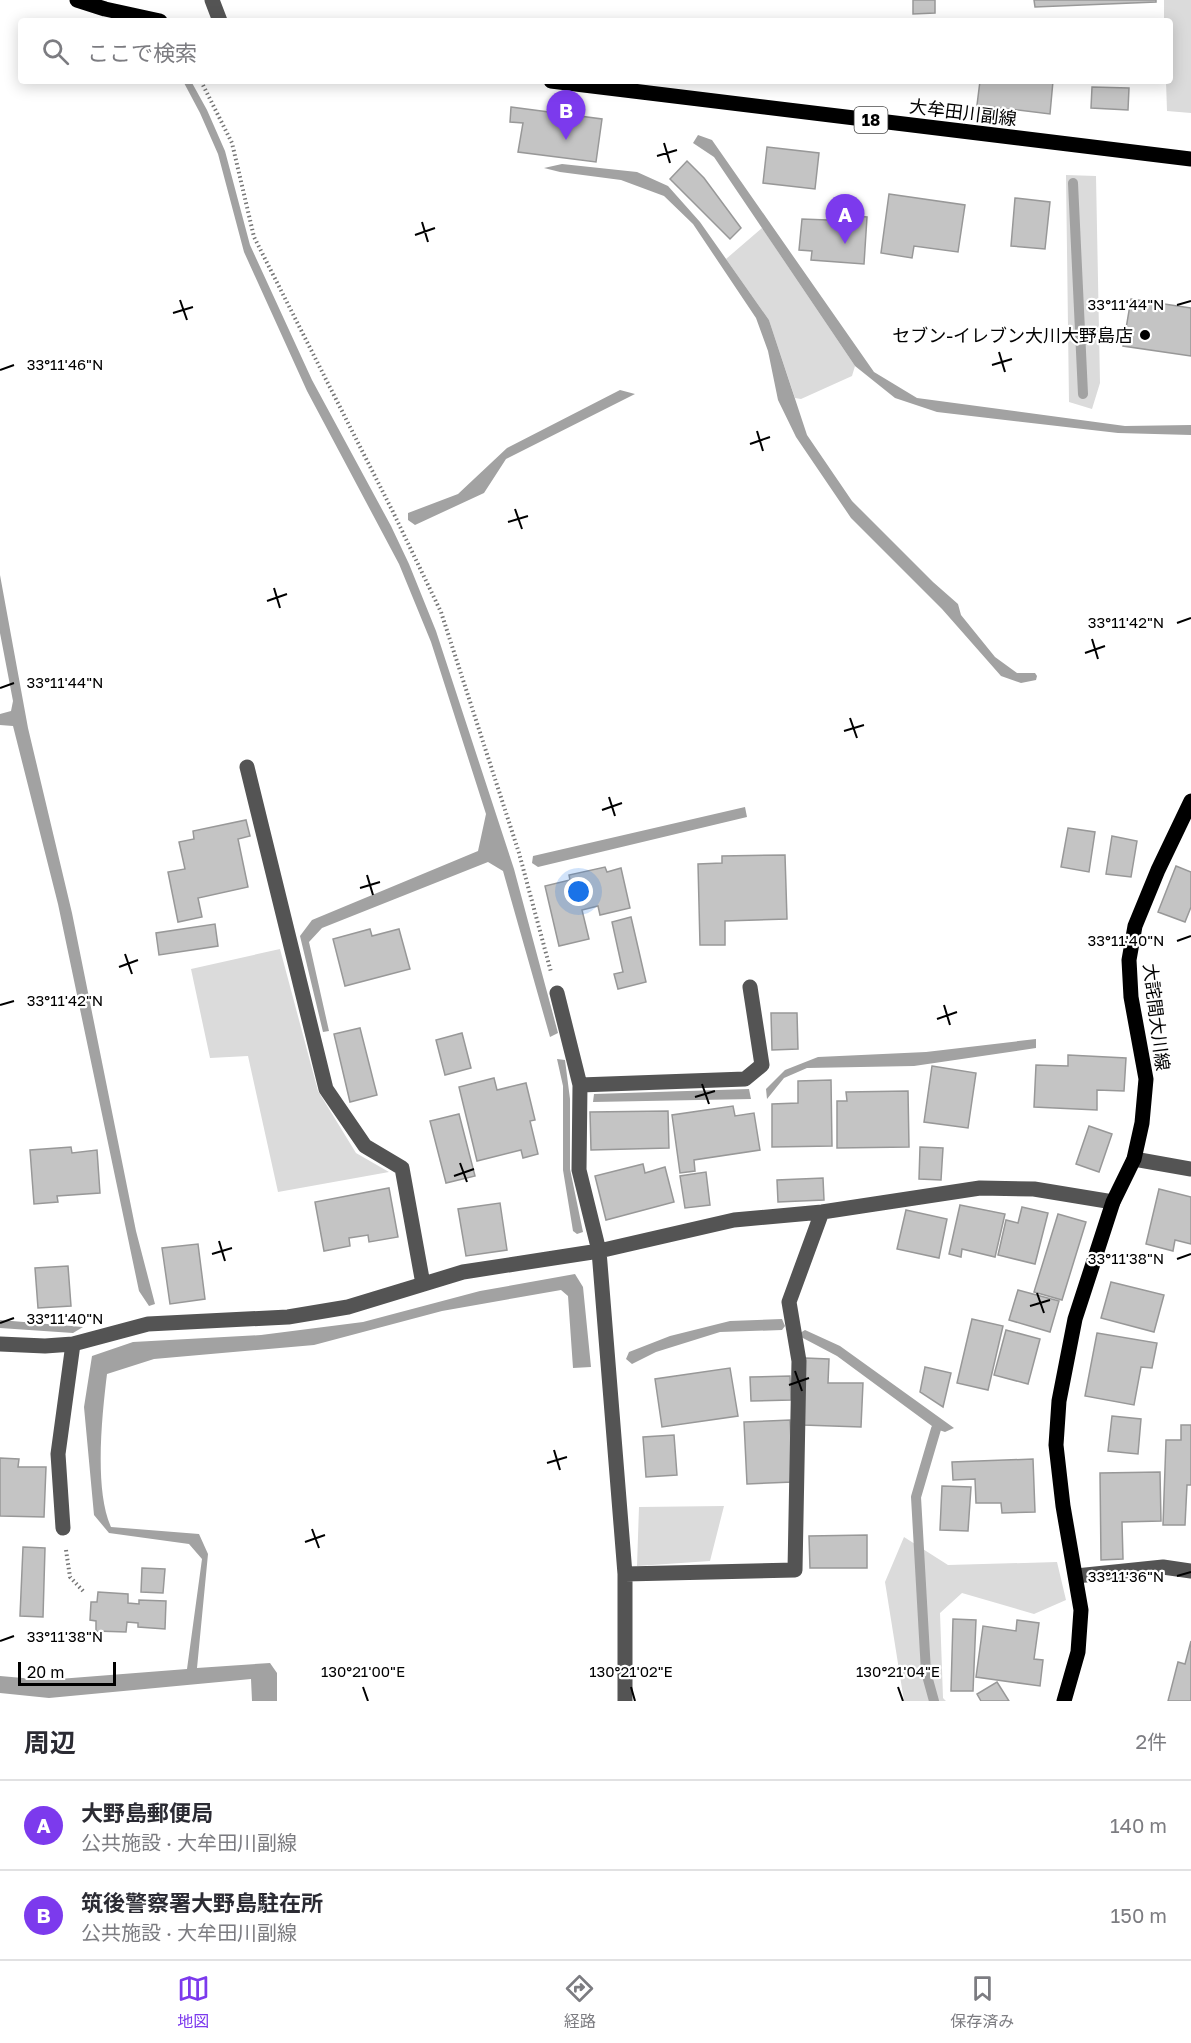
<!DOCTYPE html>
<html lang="ja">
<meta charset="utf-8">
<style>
:root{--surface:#fff;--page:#f7f7f7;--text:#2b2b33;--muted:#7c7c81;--line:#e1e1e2;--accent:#7c3aed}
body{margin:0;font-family:"Golos Text","Noto Sans JP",sans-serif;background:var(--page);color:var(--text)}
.scale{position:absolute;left:18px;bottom:15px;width:98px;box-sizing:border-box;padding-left:6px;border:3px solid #000;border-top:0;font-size:16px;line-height:21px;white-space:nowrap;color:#000;-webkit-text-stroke:4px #fff;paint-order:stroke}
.you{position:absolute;left:579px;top:892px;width:21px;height:21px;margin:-15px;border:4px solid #fff;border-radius:50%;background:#1a73e8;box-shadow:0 0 0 9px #1a73e833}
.badge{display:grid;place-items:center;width:39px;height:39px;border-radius:50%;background:var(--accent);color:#fff;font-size:20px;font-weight:700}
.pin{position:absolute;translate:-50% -50px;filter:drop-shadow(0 2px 3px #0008)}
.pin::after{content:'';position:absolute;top:32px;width:21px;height:18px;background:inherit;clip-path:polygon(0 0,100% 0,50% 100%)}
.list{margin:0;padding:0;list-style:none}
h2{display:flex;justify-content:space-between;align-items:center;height:78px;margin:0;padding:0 24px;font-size:26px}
h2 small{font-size:20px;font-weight:400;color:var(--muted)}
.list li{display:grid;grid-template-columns:39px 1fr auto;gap:18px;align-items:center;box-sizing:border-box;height:90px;padding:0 24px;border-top:2px solid var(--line)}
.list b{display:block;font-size:22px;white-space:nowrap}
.list p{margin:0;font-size:20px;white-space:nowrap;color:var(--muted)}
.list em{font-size:20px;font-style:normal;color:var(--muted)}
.icon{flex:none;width:33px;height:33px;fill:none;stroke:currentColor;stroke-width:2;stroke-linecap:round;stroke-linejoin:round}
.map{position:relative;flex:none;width:1191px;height:1701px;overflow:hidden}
.search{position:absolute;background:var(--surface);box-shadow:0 3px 15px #0003;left:18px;right:18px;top:18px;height:66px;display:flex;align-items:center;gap:15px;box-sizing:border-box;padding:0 21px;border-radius:6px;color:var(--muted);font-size:22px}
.sheet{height:258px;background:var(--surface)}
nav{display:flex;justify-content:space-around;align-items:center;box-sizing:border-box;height:84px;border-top:2px solid var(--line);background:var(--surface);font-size:16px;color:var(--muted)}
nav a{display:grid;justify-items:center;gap:3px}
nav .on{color:var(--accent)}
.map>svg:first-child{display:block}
</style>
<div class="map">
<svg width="1191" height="1701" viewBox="0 0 1191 1701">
<rect width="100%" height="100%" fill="#fff"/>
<path fill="#dbdbdb" d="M1164,0H1191V113L1167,111L1166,81H1170V21H1164Z
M1066,175L1096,176L1100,383L1092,409L1069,402Z
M762,228L855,366L852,376L801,399L795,398L769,320L726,259Z
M280,949L318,1091L356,1153L389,1172L278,1192L248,1056L210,1058L191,969Z
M724,1506L710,1561L637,1566L639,1507Z
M904,1537L948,1565L1057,1562L1066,1600L1034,1614L962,1593L940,1613L943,1698L946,1701H904L885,1582Z"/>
<path fill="#a2a2a2" d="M183,81H191L207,110L225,151L250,245L312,380L391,526L409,564L436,631L514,869L558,1033L550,1037L503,871L488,862L322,928L309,942L329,1031L323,1032L300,936L312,920L478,851L486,814L431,642L399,564L307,391L244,252L218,154L200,113Z
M698,135L712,140L874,372L917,398L1125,426L1191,425V435L1118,433L937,412L895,398L855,366L714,157L693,143Z
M562,164L637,172L668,186L700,222L769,320L807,435L852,501L933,582L958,604L961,615L995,657L1017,673H1035L1037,676L1036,680L1021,683L1001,676L942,609L851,518L796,437L778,400L768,351L756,318L693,224L664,196L621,180L560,172L544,168Z
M620,390L635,394L506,459L484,493L415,525L408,520V513L458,494L507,448Z
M0,575L28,728L72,913L136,1231L155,1304L149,1306L139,1291L58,904L13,726L0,725V714L11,711L13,701L0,633Z
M745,807L747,817L538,867L532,863L533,856Z
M1036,1039V1048L914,1066L807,1068L784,1078L767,1099L766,1089L785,1070L818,1057L926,1052Z
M557,1059L565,1060L570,1099V1169L583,1232L577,1234L573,1231L563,1170V1086Z
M749,1089L751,1099L593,1102L594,1094Z
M575,1274L583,1287L591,1367L573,1368L568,1296L561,1290L442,1311L314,1345L154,1359L107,1374C102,1415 94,1490 111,1527L199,1534L208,1554L197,1668L270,1663L277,1673V1701H252L251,1679L49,1698L0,1693V1676L46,1680L187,1669L202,1559L189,1544L109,1533L94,1515L84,1407L92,1356L133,1342L261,1335L363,1322L480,1291Z
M782,1319L785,1326L782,1330L720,1332L656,1352L632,1364L626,1359L629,1352L670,1336L730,1321Z
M0,1320L83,1327L73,1333L0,1328Z
M805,1330L840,1346L954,1428L945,1432L936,1429L837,1356L801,1337L800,1333Z"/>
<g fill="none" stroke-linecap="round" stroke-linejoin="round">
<path stroke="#a2a2a2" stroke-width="10" d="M1073,183L1083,394
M934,1701L926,1672L916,1497L936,1429"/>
</g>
<path fill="#c4c4c4" stroke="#989898" stroke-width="1.5" d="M913,0H935V13L913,14Z
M1034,0H1156V2L1035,7Z
M980,81H1053L1050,114L977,105Z
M1092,87L1129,88L1128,110L1091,108Z
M511,107L602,119L596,162L518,152L523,123L510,122Z
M767,147L819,153L815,189L763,183Z
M687,161L704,178L741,228L730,239L670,179Z
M889,194L965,205L958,252L914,246L912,258L881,253Z
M1015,198L1050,202L1045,249L1011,246Z
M829,214L867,217L864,264L811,260L812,251L799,250L802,219L828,220Z
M1131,299L1191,308V356L1123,346Z
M246,820L250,836L238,839L248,887L198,898L202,917L178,922L168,872L185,869L179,842L194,839L193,831Z
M1068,828L1095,832L1089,872L1061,867Z
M1112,836L1137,841L1131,877L1106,874Z
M785,855L787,919L725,921V945H700L698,864L722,863V856Z
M1176,866L1191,872V907L1185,922L1158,912Z
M605,867L607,872L621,868L630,908L600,915L598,906L582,910L589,939L559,946L545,886L570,880L569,875Z
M631,917L646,982L618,989L614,974L623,972L612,922Z
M215,924L218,946L159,955L156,933Z
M370,929L372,936L399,929L410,969L345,986L333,939Z
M771,1013H797L798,1049L772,1050Z
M360,1028L377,1095L350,1102L334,1034Z
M462,1033L471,1068L445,1075L436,1040Z
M1068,1055L1126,1058L1124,1091L1097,1090V1110L1034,1107L1036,1065L1068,1066Z
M932,1066L976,1073L968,1128L924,1122Z
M494,1078L497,1090L526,1083L535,1120L530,1121L538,1154L523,1158L521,1150L477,1161L459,1087Z
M831,1080L832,1146L772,1147V1104L798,1103V1081Z
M908,1091L909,1147L837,1148V1101H847L846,1092Z
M733,1106L735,1116L754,1113L760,1150L694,1160L695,1171L680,1173L672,1115Z
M668,1111L669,1148L591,1150L590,1112Z
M459,1114L475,1176L446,1183L430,1121Z
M1089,1126L1112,1134L1099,1172L1076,1164Z
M71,1147L72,1153L97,1150L100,1193L57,1196L58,1202L34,1204L30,1150Z
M920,1147L943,1148L941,1180L919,1179Z
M643,1164L645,1173L665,1167L674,1202L606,1220L595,1176Z
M706,1172L710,1205L685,1208L680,1176Z
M823,1178L824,1200L778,1202L777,1180Z
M389,1188L398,1237L369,1242L368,1235L349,1238L350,1246L324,1251L315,1202Z
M1159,1189L1191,1197V1244L1175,1240L1173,1251L1146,1244Z
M500,1203L507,1250L466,1256L458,1209Z
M960,1205L1005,1214L995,1257L962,1249L961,1257L949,1254Z
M1022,1207L1048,1213L1035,1264L998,1255L1006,1220L1018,1223Z
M906,1210L947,1219L939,1258L897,1249Z
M1058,1214L1086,1222L1062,1300L1034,1292Z
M198,1244L205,1299L170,1304L162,1248Z
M68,1266L71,1306L38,1308L35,1268Z
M1111,1282L1164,1295L1154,1332L1101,1318Z
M1018,1290L1059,1301L1050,1332L1009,1320Z
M972,1319L1003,1326L988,1390L957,1383Z
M1006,1330L1040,1339L1028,1384L994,1375Z
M1097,1333L1157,1343L1152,1368L1141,1367L1134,1405L1085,1396Z
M805,1358L829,1359L828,1383H863L861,1427L803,1425Z
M925,1367L951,1373L943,1407L920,1392Z
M730,1368L738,1416L662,1427L655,1379Z
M790,1376L791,1400L751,1401L750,1377Z
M1112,1416L1141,1419L1138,1454L1108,1451Z
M790,1420L793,1482L747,1484L744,1422Z
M1181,1425H1191V1485H1187L1185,1525H1163L1166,1440H1181Z
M674,1435L677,1475L646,1477L643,1437Z
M0,1458L19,1459L18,1467H46L44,1517L0,1516Z
M1033,1459L1035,1512L1002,1513L1001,1503H976L975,1479L953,1480L952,1462Z
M1160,1472L1161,1521L1122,1522L1123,1559L1101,1560L1100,1473Z
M942,1486L971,1487L968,1531L940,1530Z
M867,1535V1568H810L809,1536Z
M23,1547L45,1548L43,1617L20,1616Z
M142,1568L165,1569L163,1593L141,1592Z
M98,1592L128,1594V1603L139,1604V1600L166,1601L165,1629L138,1627V1623L127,1622L126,1632L96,1631V1621L90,1620L91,1602H97Z
M953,1619L976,1620L973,1691H951Z
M1017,1620L1039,1623L1034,1659L1043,1660L1040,1686L976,1677L983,1626L1016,1631Z
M1191,1641V1701H1168L1178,1662L1185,1664Z
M997,1682L1009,1701H981L977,1694Z"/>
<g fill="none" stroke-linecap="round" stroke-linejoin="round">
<path stroke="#767676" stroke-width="4" stroke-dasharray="1.5 3" stroke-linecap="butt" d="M201,81L232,143L254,237L393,512L441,612L519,853L551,972
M66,1550L70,1577L83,1591"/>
<path stroke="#545454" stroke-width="15" d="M212,0L220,21
M247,767L326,1089L365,1146L402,1168L423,1284
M557,993L580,1085L745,1079L762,1065L750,987
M580,1085L579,1170L599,1251L625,1574V1701
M1134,1159L1191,1169
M0,1344L45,1346L73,1344L148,1324L288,1317L348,1307L463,1272L599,1251L734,1220L822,1212L980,1188L1034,1189L1113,1202
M63,1528L58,1454L73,1344
M625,1574L795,1570L799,1361L789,1302L822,1212
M1076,1576L1163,1567L1191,1571"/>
<path stroke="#000" stroke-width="15" d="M77,0L105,9L160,21
M551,81L1191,159
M1064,1701L1078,1652L1081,1610L1063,1506L1056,1445L1059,1401L1075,1319L1113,1202L1134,1159L1142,1123L1146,1079L1131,997L1129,960L1135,926L1158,870L1191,801"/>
</g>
<path fill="none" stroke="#000" stroke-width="2" d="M664,143L670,163M657,156L677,150M422,222L428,242M415,235L435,228M180,300L187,320M1177,305L1191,301M173,313L193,307M999,352L1005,372M992,365L1012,359M0,370L14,365M757,431L763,451M750,444L770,437M515,509L522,529M508,522L528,516M274,588L280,608M267,601L287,594M1177,623L1191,618M1092,639L1098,659M1085,653L1105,646M0,688L14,683M850,718L857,738M844,731L864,725M609,797L615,816M602,810L622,803M367,875L373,895M360,888L380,882M1177,941L1191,936M125,954L132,974M119,967L138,960M0,1005L14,1001M944,1005L950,1025M937,1019L957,1012M702,1084L709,1104M695,1097L715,1091M460,1163L467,1182M454,1176L474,1169M219,1241L225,1261M212,1254L232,1248M1177,1259L1191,1254M1037,1293L1044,1313M1030,1306L1050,1300M0,1323L14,1318M795,1371L802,1391M789,1385L809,1378M554,1450L560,1470M547,1463L567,1457M312,1529L319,1548M305,1542L325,1535M1177,1576L1191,1572M0,1641L14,1636M363,1687L368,1701M631,1687L635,1701M898,1687L903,1701"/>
<circle fill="#000" stroke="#fff" stroke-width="2" cx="1145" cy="335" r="6"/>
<g text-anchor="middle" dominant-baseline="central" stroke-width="4.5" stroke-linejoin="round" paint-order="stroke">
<rect fill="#fff" stroke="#4c4c4c" stroke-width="1.5" x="854.5" y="107" width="33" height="26" rx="4.5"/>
<g font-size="16" font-weight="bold" fill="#000">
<text x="871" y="120">18</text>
</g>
<g font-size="18" fill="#000" stroke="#fff">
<text transform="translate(963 112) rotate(7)">大牟田川副線</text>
<text transform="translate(1157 1017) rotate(83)">大詫間大川線</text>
</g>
<g font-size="18" fill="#000" stroke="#fff" text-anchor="end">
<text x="1133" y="335">セブン-イレブン大川大野島店</text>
</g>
</g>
<g font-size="15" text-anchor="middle" fill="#000" stroke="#fff" stroke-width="4.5" stroke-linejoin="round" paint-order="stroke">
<text x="1126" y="310">33°11'44"N</text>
<text x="65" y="370">33°11'46"N</text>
<text x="1126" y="628">33°11'42"N</text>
<text x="65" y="688">33°11'44"N</text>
<text x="1126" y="946">33°11'40"N</text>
<text x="65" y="1006">33°11'42"N</text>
<text x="1126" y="1264">33°11'38"N</text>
<text x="65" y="1324">33°11'40"N</text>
<text x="1126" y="1582">33°11'36"N</text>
<text x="65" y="1642">33°11'38"N</text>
<text x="363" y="1677">130°21'00"E</text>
<text x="631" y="1677">130°21'02"E</text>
<text x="898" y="1677">130°21'04"E</text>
</g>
</svg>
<div class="scale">20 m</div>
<div class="you"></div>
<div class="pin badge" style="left:845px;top:244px">A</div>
<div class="pin badge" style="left:566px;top:140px">B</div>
<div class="search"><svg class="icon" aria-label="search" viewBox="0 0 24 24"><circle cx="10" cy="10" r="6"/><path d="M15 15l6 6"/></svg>ここで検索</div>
</div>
<section class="sheet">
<h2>周辺<small>2件</small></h2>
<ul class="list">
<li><span class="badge">A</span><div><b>大野島郵便局</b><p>公共施設 · 大牟田川副線</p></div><em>140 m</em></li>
<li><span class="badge">B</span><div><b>筑後警察署大野島駐在所</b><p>公共施設 · 大牟田川副線</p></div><em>150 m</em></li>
</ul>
</section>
<nav>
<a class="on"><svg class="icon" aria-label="map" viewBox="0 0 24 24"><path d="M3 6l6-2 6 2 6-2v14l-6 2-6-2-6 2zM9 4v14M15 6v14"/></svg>地図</a>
<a><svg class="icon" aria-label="directions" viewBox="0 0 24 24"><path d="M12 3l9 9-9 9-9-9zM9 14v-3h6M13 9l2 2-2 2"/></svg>経路</a>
<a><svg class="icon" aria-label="saved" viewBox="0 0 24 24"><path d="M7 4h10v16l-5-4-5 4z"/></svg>保存済み</a>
</nav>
